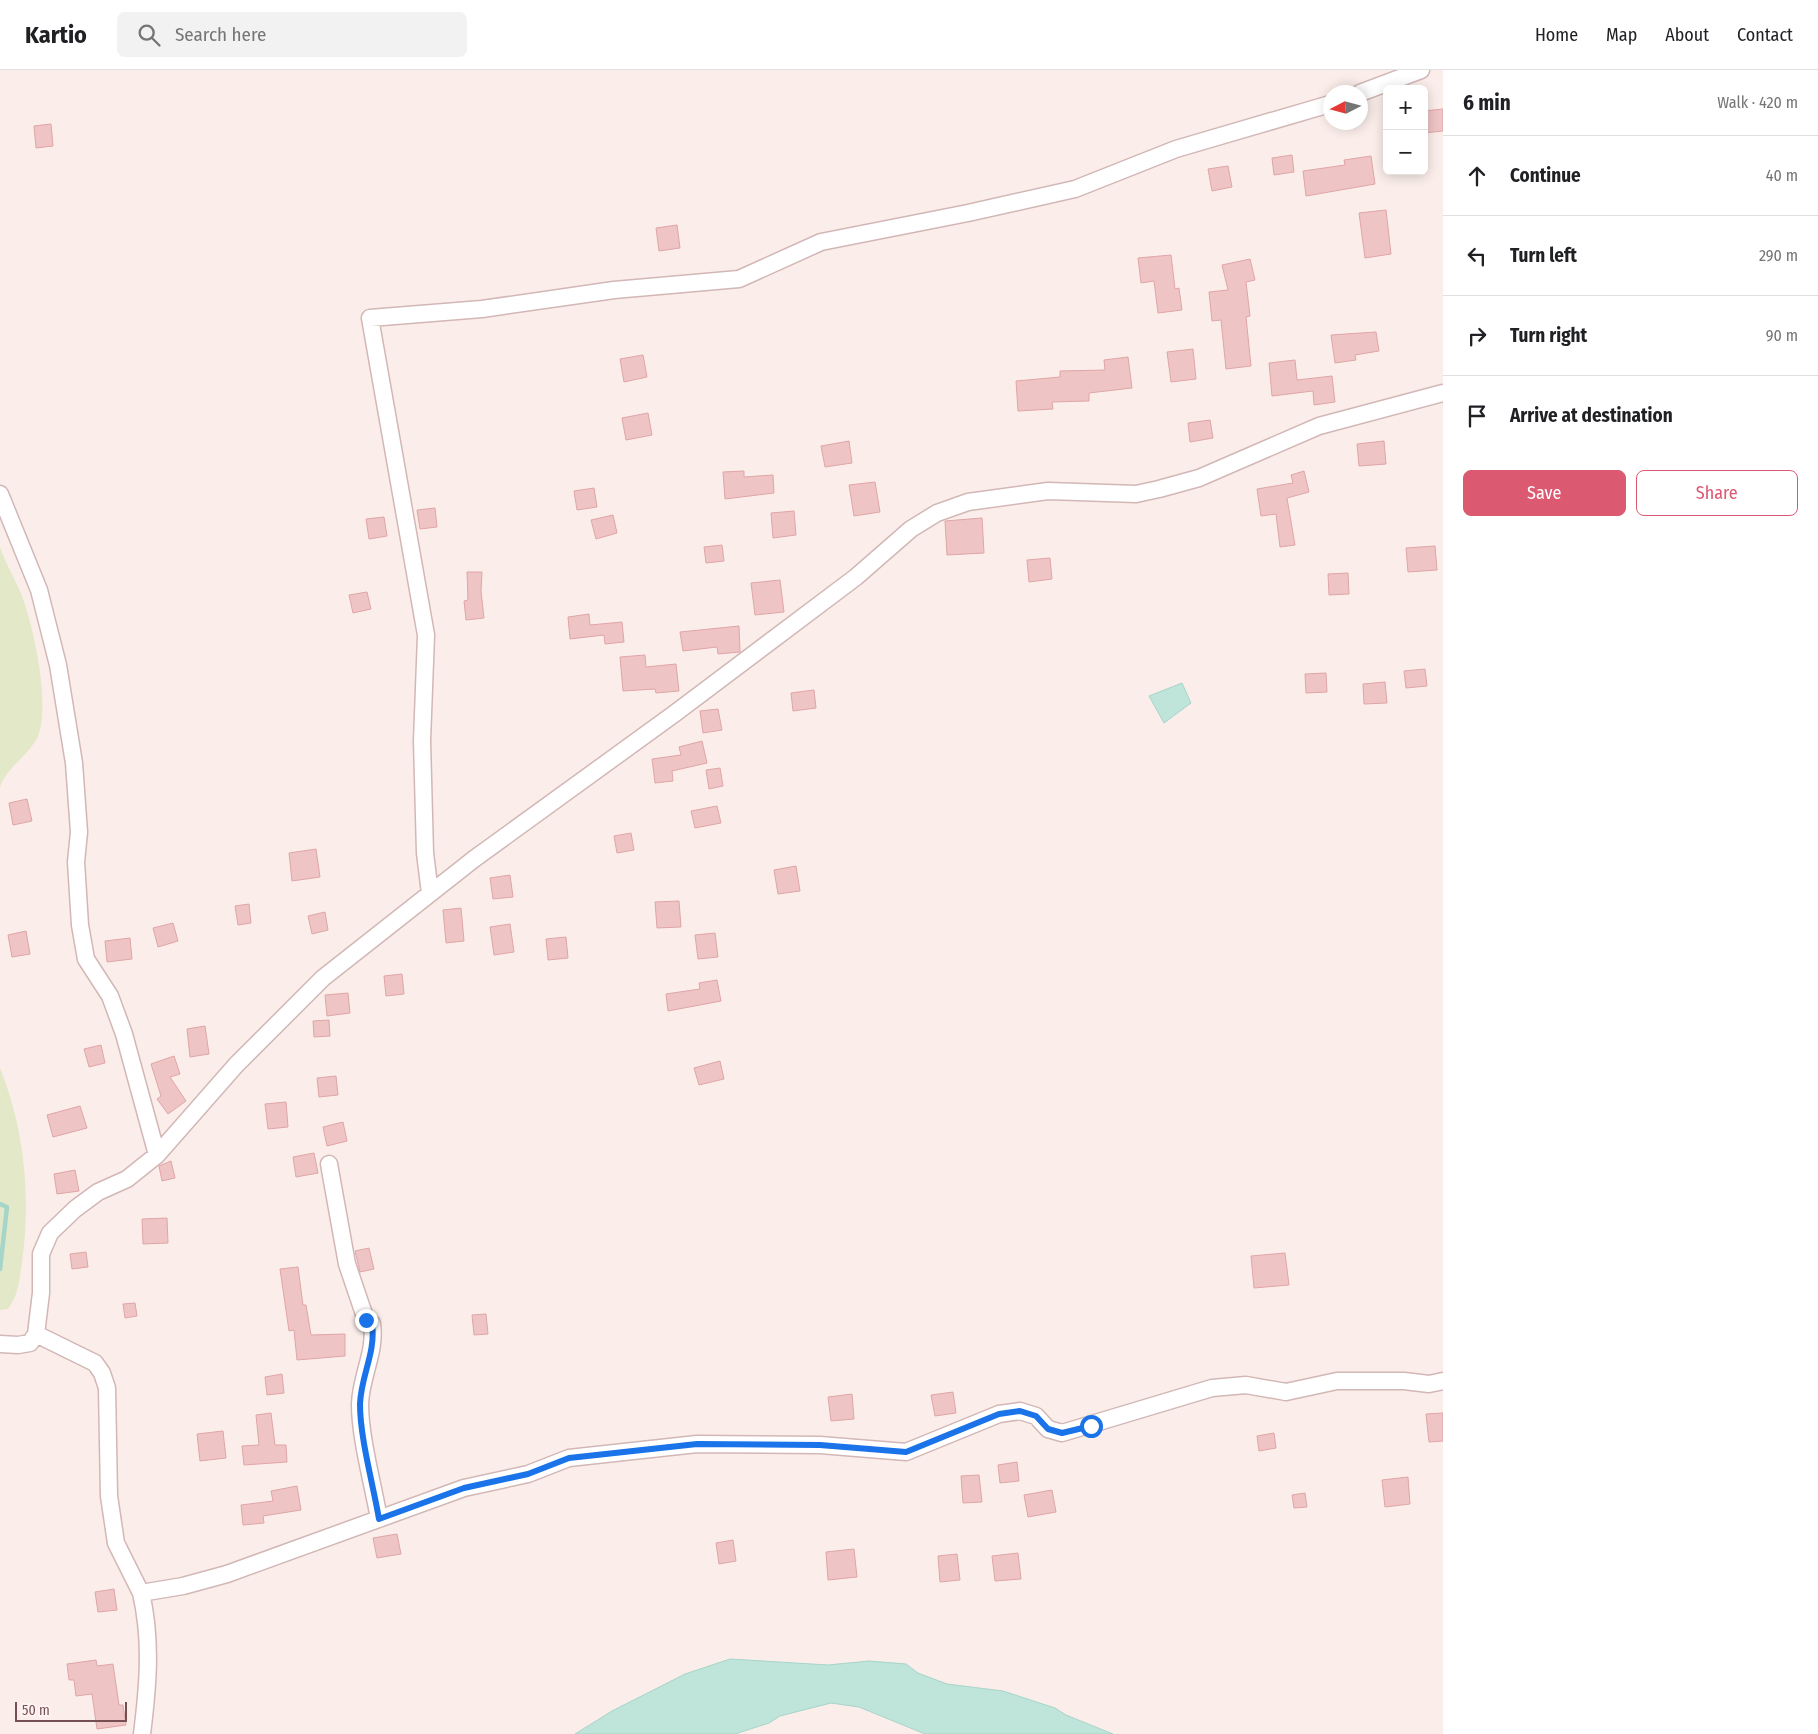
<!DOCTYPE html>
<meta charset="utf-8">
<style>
:root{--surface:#fff;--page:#f2f2f2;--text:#202124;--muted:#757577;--line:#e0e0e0;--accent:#dc5972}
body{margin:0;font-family:"Fira Sans Condensed",sans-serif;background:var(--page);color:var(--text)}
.controls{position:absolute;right:15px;top:15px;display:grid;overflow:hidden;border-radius:8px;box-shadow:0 2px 12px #0003}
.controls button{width:45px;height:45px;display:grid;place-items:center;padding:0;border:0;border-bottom:1px solid var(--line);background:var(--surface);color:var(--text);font:25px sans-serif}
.compass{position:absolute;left:1323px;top:15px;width:45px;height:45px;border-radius:50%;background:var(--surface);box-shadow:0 2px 12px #0003;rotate:264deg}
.scale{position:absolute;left:15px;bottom:12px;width:112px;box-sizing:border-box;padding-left:5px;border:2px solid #754f51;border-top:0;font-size:14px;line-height:18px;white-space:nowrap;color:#754f51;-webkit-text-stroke:4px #fef3f1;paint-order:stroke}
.stop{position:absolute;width:15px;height:15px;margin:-11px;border:4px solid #1a73e8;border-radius:50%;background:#fff}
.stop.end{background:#1a73e8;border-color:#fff;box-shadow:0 1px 5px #0008}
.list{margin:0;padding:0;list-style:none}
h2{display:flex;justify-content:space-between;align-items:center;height:65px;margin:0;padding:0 20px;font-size:21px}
h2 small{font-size:16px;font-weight:400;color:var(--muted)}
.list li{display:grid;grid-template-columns:32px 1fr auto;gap:15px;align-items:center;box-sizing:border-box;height:80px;padding:0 20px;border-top:1px solid var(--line)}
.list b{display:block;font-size:19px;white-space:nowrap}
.list em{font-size:16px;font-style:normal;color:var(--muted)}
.actions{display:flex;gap:10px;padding:15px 20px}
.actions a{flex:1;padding:11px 0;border:1px solid var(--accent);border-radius:8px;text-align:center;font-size:18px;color:var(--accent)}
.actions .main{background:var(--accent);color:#fff}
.icon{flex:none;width:28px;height:28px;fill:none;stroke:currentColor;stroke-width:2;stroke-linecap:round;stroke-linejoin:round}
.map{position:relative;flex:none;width:1443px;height:1664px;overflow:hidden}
header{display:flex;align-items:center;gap:30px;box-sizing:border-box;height:70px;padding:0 25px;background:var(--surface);border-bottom:1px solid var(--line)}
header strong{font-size:24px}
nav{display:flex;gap:28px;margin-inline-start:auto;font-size:18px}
.search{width:350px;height:45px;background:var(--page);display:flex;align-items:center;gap:12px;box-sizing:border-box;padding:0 18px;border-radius:8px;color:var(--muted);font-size:19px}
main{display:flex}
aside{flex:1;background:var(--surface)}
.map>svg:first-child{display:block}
</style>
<header>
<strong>Kartio</strong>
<div class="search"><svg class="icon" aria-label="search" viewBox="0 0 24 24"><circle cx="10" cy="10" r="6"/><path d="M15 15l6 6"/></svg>Search here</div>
<nav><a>Home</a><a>Map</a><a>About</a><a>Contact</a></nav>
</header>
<main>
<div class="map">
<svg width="1443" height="1664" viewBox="0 0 1443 1664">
<rect width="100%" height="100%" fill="#fbeeea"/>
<path fill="#e3e8c9" d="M0,477C5,492 13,505 19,519C33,550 51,635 38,666C29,686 5,698 0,718Z
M0,998C25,1060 31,1127 22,1193C19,1211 19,1224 8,1239L0,1240Z"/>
<path fill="#bfe4da" stroke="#a6d5c9" d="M1182,613L1191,633L1164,653L1149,626Z
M730,1589L828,1595L869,1591L906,1594L918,1603L947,1614L1003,1621L1055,1638L1066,1645L1113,1664H925L859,1637L831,1633L780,1646L769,1653L735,1664H575L612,1641L685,1604Z"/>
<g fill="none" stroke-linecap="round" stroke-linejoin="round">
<path stroke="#a6d5c9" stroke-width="4.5" d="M0,1134L7,1137L0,1199"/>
</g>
<path fill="#efc4c4" stroke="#e0a5a7" d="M1443,39V61L1424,63V41Z
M51,54L53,76L36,78L34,56Z
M1292,85L1294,102L1274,105L1272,88Z
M1371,86L1375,114L1306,126L1303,101L1345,95L1344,90Z
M1228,96L1232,117L1212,121L1208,99Z
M1386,140L1391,184L1365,188L1359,143Z
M677,155L680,178L659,181L656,158Z
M1171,185L1175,219L1179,218L1182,240L1158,243L1154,211L1141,213L1138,188Z
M1250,189L1255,210L1246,212L1250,246L1246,247L1251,296L1226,299L1221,250L1212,251L1209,222L1228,220L1222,195Z
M1376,262L1379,281L1355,285L1356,290L1335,293L1331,265Z
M1193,279L1196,309L1171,312L1167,282Z
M643,285L647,307L624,312L620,289Z
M1128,287L1132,318L1089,323V331L1052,332L1053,339L1018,341L1016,311L1060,307V301L1105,300L1104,290Z
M1295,290L1297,310L1332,306L1335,332L1314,335L1313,321L1272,326L1269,293Z
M648,343L652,365L626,370L622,348Z
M1210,350L1213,368L1190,372L1188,353Z
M849,371L852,393L825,397L821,376Z
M1384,371L1386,394L1359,396L1357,374Z
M744,401V407L773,405L774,423L725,429L723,402Z
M1304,401L1309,422L1287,428L1295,475L1280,477L1276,444L1261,446L1257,419L1293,413L1291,405Z
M875,412L880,442L854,446L849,415Z
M594,418L597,437L577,440L574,421Z
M435,438L437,457L420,459L417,440Z
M794,441L796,465L773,468L771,443Z
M613,445L617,463L596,469L591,450Z
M384,447L387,466L369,469L366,449Z
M982,448L984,483L947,485L945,451Z
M722,475L724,491L706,493L704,477Z
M1435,476L1437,500L1408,502L1406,478Z
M1050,488L1052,509L1029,512L1027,490Z
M467,502H482L481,521L484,548L466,550L464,531L468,530Z
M1348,503L1349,524L1329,525L1328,504Z
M780,510L784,542L755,545L751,513Z
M367,522L371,539L353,543L349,525Z
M589,544L590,555L622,552L624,572L605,574L604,565L570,569L568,547Z
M739,556L740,582L718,584L717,577L683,581L680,562Z
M645,585L646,597L676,594L679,621L656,623L655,619L623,621L620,587Z
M1425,599L1427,616L1406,618L1404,601Z
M1326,603L1327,622L1306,623L1305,604Z
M1385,612L1387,633L1364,634L1363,614Z
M814,620L816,638L793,641L791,623Z
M718,639L722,660L703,663L700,641Z
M702,671L707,693L672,701L673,711L655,713L652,689L681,685L679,677Z
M720,698L723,716L709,719L706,700Z
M27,729L32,751L13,755L9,733Z
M717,736L721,753L695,758L691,741Z
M631,763L634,780L617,783L614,766Z
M316,779L320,807L292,811L289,783Z
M796,796L800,821L778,824L774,800Z
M510,805L513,827L493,829L490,808Z
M679,831L681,857L657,858L655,832Z
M249,834L251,853L238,855L235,836Z
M461,838L464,871L446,873L443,840Z
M325,842L328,860L312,864L308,846Z
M173,853L178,871L158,877L153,858Z
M510,854L514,882L494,885L490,857Z
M26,861L30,884L12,887L8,865Z
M715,863L718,887L698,889L695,865Z
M566,867L568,888L548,890L546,869Z
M130,868L132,889L107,892L105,871Z
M402,904L404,924L386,926L384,906Z
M717,910L721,931L668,941L666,924L700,919L699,913Z
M348,923L350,943L327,946L325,925Z
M329,950L330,966L314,967L313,951Z
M205,956L209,984L190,987L187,959Z
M101,975L105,993L89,997L84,979Z
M174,986L180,1004L170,1007L186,1031L168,1044L157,1029L161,1026L151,994Z
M720,991L724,1009L699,1015L694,998Z
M336,1006L338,1025L319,1027L317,1008Z
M286,1032L288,1057L268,1059L265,1034Z
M80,1036L87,1058L53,1067L47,1045Z
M343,1052L347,1071L327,1076L323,1057Z
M314,1083L318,1103L296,1107L293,1087Z
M171,1091L175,1108L162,1111L159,1096Z
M75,1100L79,1121L57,1124L54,1104Z
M167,1148L168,1173L143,1174L142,1149Z
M369,1178L374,1199L360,1202L355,1181Z
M86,1182L88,1197L72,1199L70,1184Z
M1285,1183L1289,1215L1254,1218L1251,1186Z
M298,1197L303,1235H306L311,1265L345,1264V1286L297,1290L294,1260L289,1261L280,1199Z
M135,1233L137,1246L125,1248L123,1234Z
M486,1244L488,1264L474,1265L472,1245Z
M282,1304L284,1323L267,1325L265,1307Z
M953,1322L956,1343L935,1346L931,1325Z
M852,1324L854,1349L831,1351L828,1327Z
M271,1343L275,1375H286L287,1392L244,1395L242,1376L259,1375L256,1345Z
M1443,1343V1371L1429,1372L1426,1344Z
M223,1361L226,1388L200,1391L197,1364Z
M1274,1363L1276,1378L1259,1381L1257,1366Z
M1017,1392L1019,1411L1000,1413L998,1395Z
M979,1405L982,1432L963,1433L961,1406Z
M1408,1407L1410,1434L1385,1437L1382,1410Z
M297,1416L301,1440L263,1446L264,1453L243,1455L241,1435L273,1431L271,1421Z
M1052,1420L1056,1442L1028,1447L1024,1425Z
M1305,1423L1307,1437L1294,1438L1292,1425Z
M397,1464L401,1484L377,1488L373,1468Z
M733,1470L736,1491L719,1494L716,1473Z
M854,1479L857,1507L828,1510L826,1482Z
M1018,1483L1021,1509L995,1511L992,1486Z
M957,1484L960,1510L940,1512L938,1486Z
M114,1519L117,1540L98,1542L95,1522Z
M96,1590L97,1596L113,1594L119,1635H123L126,1655L97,1659L92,1624L76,1626L74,1610H69L67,1594Z"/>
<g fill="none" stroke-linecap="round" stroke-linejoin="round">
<defs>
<path id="minor" d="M1360,23L1421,0
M0,424L39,520L58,595L74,693L79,762L76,792L80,855L86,889L110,926L124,964L157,1085
M430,823L425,783L422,671L426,565L370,248L482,239L614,220L739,209L821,172L968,143L1075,119L1176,79L1330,34
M329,1094L347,1194L366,1250L372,1254C376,1283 361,1305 360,1334C360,1368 373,1414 379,1449
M36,1264L95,1293L102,1303L107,1318L109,1426L116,1473L141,1523L183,1516L227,1504L464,1418L528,1404L569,1388L697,1374L820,1375L906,1382L999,1344L1020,1341L1036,1346L1048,1359L1062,1363L1212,1318L1246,1315L1286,1322L1337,1311H1404L1429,1314L1443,1311
M0,1274L18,1275L30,1273L36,1264L41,1223V1184L50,1163L75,1139L98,1122L127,1109L157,1085L236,995L323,908L474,789L674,644L856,507L911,459L937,443L968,432L1048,421L1136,424L1159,419L1199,408L1319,356L1443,323
M141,1523C152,1570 148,1616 142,1664"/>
</defs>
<use href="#minor" stroke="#d2b7b6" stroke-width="19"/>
<use href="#minor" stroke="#fff" stroke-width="16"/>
</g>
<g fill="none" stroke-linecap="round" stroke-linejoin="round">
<path stroke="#1a73e8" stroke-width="6" d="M366,1250L372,1254C376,1283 361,1305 360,1334C360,1368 373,1414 379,1449L464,1418L528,1404L569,1388L697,1374L820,1375L906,1382L999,1344L1020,1341L1036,1346L1048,1359L1062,1363L1091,1356"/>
</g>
</svg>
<div class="controls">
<button>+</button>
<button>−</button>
</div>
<svg class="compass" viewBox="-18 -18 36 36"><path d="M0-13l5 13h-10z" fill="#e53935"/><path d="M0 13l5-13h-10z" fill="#757577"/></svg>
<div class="scale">50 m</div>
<div class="stop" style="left:1091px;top:1356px"></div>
<div class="stop end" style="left:366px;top:1250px"></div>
</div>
<aside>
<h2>6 min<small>Walk · 420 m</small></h2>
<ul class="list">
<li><svg class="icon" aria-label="ahead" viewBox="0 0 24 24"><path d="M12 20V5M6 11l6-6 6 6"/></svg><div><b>Continue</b></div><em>40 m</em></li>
<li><svg class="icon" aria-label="left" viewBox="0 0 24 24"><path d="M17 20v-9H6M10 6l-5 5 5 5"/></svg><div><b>Turn left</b></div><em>290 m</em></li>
<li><svg class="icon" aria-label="right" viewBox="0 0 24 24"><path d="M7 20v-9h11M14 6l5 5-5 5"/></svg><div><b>Turn right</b></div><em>90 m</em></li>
<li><svg class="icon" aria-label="arrive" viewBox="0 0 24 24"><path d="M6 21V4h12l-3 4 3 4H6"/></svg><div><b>Arrive at destination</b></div></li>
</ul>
<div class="actions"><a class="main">Save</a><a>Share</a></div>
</aside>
</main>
